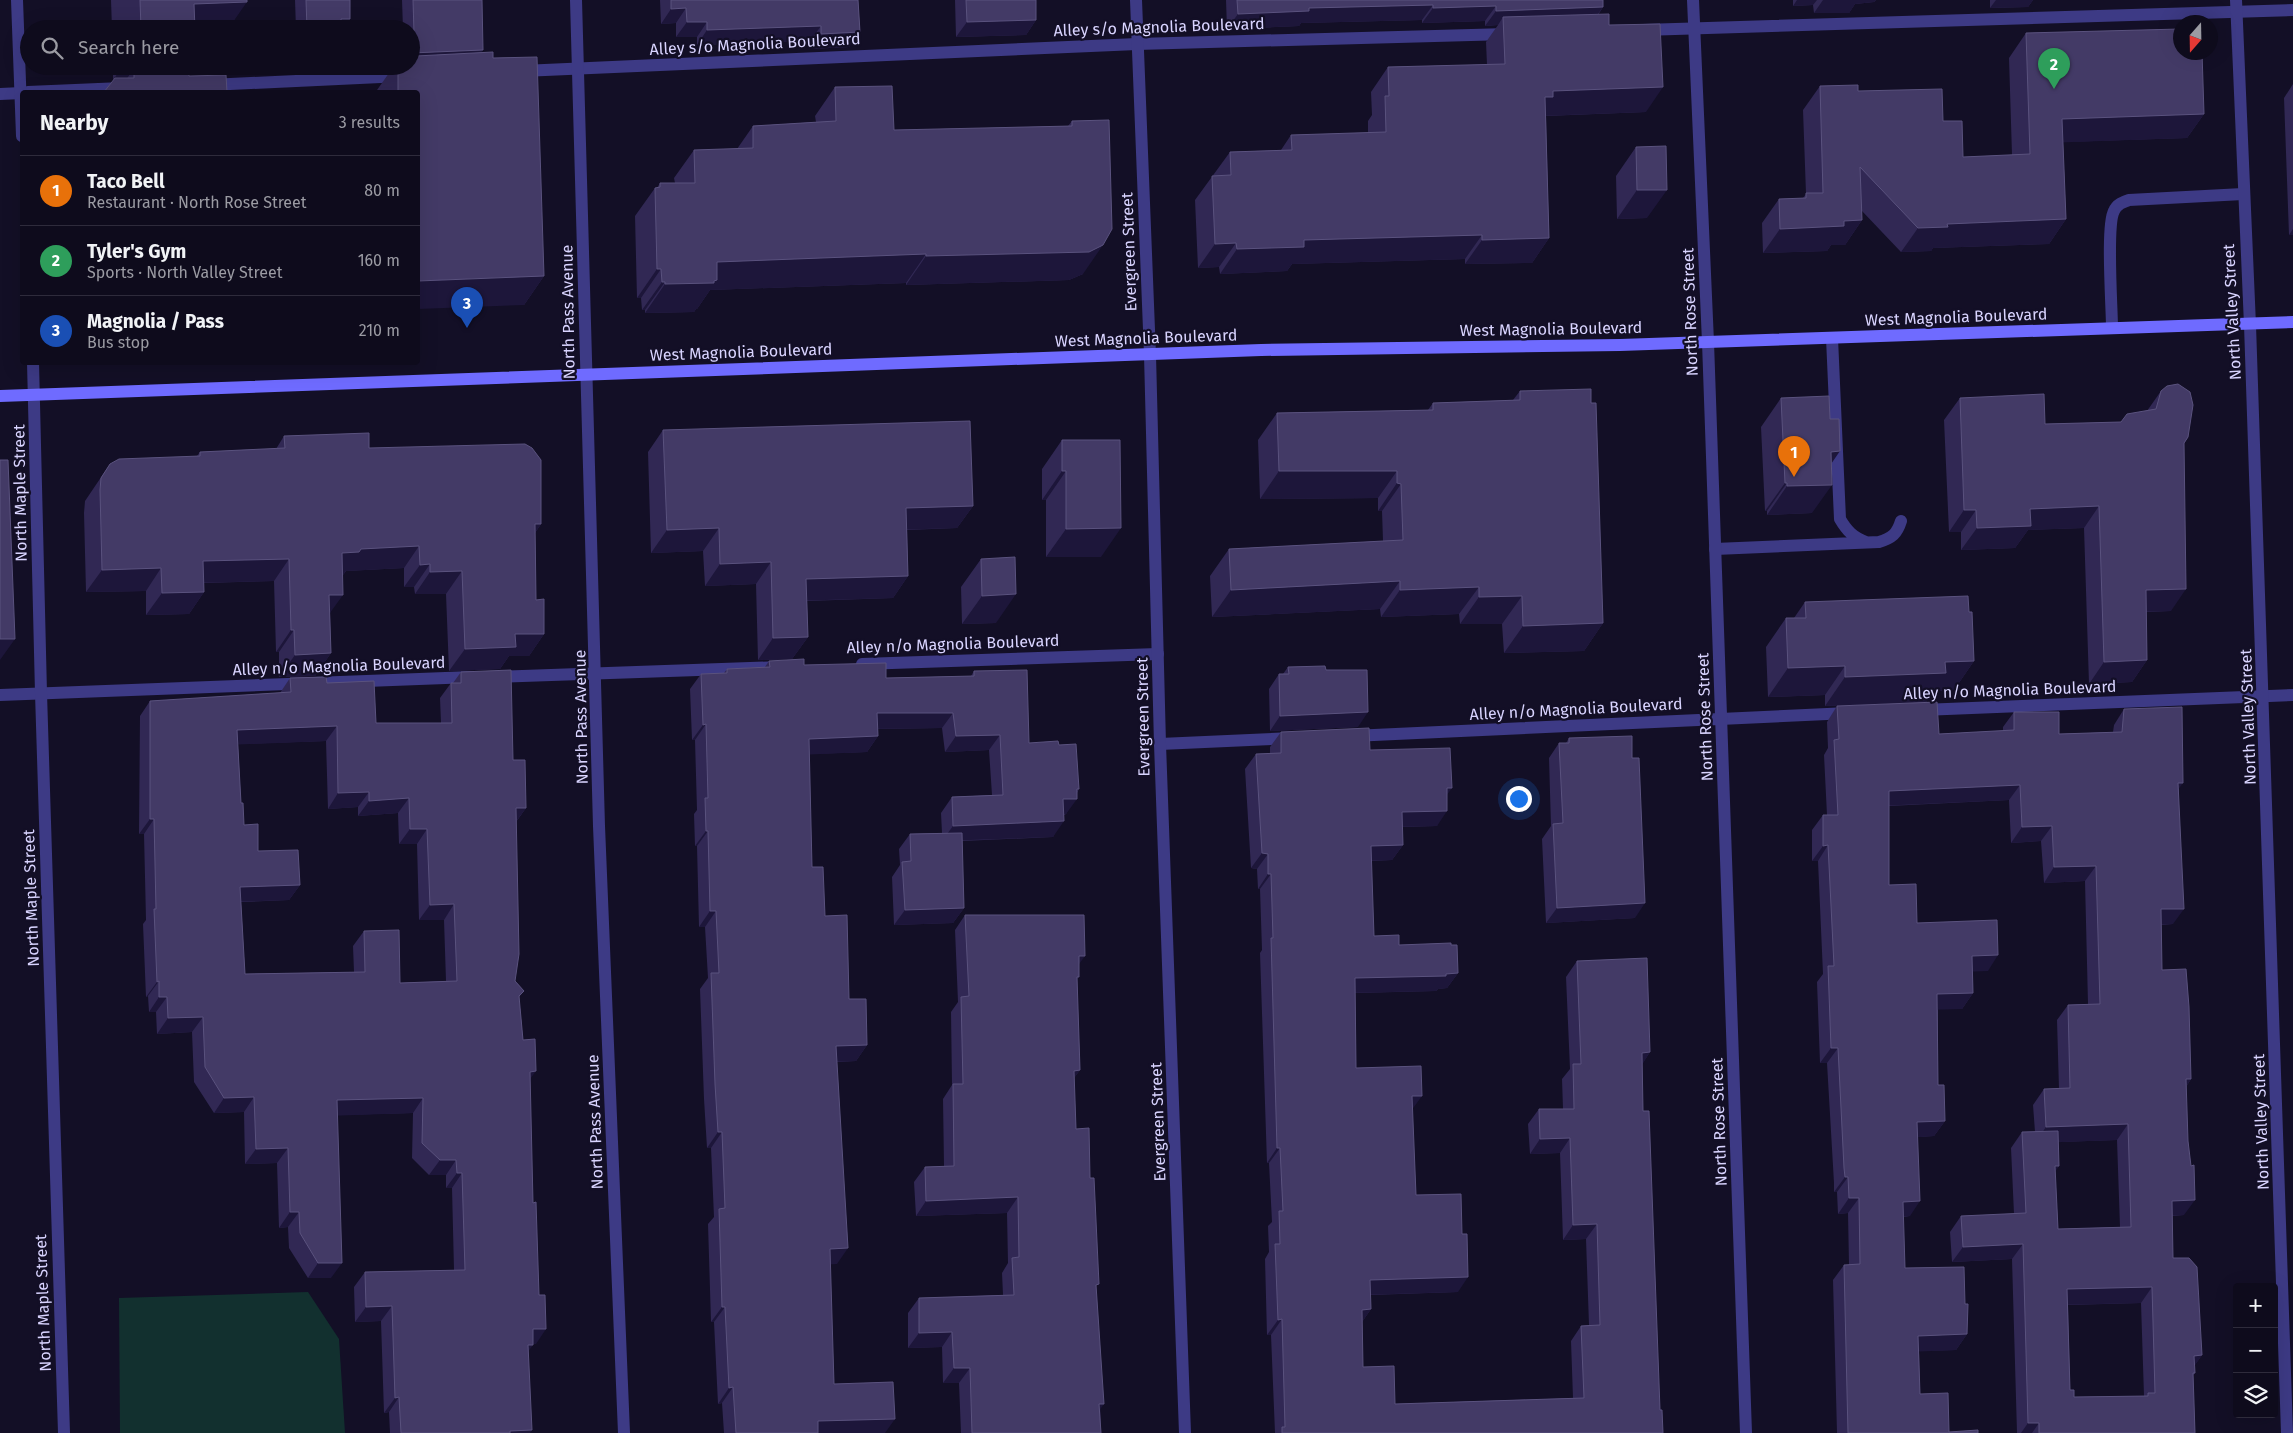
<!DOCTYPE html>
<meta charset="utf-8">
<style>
:root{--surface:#0e0b1c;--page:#1c1929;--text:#f1f3f6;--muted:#9b9ba3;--line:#2e2b3b;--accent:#b45309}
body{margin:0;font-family:"Fira Sans",sans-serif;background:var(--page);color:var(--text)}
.controls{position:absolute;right:15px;bottom:15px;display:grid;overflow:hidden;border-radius:5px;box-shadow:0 5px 20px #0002}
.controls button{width:45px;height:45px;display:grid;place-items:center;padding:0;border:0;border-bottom:1px solid var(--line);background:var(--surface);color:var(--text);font:25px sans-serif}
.compass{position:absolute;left:2173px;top:15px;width:45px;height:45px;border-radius:50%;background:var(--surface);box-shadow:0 5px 20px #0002;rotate:200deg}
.you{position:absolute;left:1518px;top:798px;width:18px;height:18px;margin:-12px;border:4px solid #fff;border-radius:50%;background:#1a73e8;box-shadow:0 0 0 8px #1a73e833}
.badge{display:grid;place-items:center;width:32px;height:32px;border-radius:50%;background:var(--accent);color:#fff;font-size:16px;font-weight:700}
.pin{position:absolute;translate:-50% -41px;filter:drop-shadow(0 1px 2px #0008)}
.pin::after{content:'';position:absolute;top:26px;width:18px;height:15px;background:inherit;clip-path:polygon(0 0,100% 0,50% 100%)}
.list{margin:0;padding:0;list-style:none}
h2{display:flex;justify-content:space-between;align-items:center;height:65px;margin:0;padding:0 20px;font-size:21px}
h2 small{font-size:16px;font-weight:400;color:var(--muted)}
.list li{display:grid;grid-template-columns:32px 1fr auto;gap:15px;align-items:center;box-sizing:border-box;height:70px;padding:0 20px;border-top:1px solid var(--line)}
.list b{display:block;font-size:19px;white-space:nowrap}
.list p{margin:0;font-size:16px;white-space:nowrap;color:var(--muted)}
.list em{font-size:16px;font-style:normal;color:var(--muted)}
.icon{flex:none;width:28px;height:28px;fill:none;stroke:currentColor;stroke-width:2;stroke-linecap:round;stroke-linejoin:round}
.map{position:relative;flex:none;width:2293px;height:1433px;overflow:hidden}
.search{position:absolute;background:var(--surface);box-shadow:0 5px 20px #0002;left:20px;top:20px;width:400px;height:55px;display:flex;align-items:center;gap:12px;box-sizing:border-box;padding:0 18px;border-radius:28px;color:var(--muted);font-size:19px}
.panel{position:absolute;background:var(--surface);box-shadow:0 5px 20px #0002;left:20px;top:90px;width:400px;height:275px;border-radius:5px}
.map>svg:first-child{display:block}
</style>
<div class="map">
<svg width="2293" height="1433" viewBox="0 0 2293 1433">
<rect width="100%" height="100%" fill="#130f26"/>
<path fill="#12302f" d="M308,1292L339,1339L345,1433H120L119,1298Z"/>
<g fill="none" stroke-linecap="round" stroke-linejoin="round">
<path stroke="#3d3a85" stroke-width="12" d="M1643,30L2293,10
M522,71L1137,44L1508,34
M209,85L402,76
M28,92L122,88
M0,94L22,93
M2112,328C2112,307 2106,225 2114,211C2117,204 2123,202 2129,200L2243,194
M1832,338L1840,519C1847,531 1853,537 1866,542
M1715,549L1879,542C1892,538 1897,534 1901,521
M862,664L1158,654
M495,677L782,667
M0,695L472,677
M1922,710L2293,695
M1352,736L1849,713
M1160,744L1292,738"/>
<path stroke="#3d3a85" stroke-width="12" d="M17,0L22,136
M576,0L599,826L624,1433
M1136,0L1150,355L1160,744L1185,1433
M1693,0L1708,342L1746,1433
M2236,0L2250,325L2287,1433
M33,362L41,693L64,1433"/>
<path stroke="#6f6bff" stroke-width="12" d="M0,396L1261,350L1620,345L2293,322"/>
</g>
<path fill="#312854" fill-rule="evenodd" d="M111,0H247L228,29H112Z
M295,0H350L343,29H296Z
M402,0H482L481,53L493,58L544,276L524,305L418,92H378L377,90L394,66H411V29H403Z
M660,0H858L860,32L849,47L810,49V41L697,45V37H676V23L661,24Z
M955,0H1036V20L1026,35L956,37Z
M1226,0H1603V7L1598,15L1609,25L1646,112L1546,116L1549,238L1532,263L1465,264V259L1292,264L1287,271L1220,274L1219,267L1198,268L1195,200L1230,152L1281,150L1291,135L1368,133V121L1372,115L1371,92L1388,67L1487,65L1486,42L1498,25L1485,26V21L1422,23V20L1301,23L1299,26L1227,29Z
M1793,0H1876L1874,2L1855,4L1849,13H1814L1813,5L1793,6Z
M1990,0H2033L2028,7L1990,8Z
M2026,33L2204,114L2187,138L2063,142L2066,219L2049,244L1933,248L1931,251L1901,252L1862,211V220L1845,245H1831L1827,251L1763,253L1762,223L1779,199L1803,198L1806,194L1803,110L1820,86L1858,91L1943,121L1963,157L2012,155L2009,58Z
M113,66H188L189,76L113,80Z
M2293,84V235H2289L2284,98Z
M835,87L894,130L1068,126L1072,121L1083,274L1069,280L906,285V283L710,290L697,309H696L694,312L645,313V310H642L641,298H637L635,216L655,188H657L660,183H675L674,178L694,150L737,149L753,126L816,122L815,116Z
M1636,147L1647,218L1617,219L1616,176Z
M1520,391L1603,623L1584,651L1504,653L1502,624H1460L1459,614L1381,617L1380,609L1212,617L1210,576L1229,549L1383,541L1382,511H1378V498L1260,499L1258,440L1277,413L1428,410L1433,403L1513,400Z
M2161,391L2188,437L2184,444L2171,611L2146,612L2147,660L2132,682L2089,684L2084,528L2028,530L2015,548L1961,550V532H1949L1944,420L1960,398L2045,424L2121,422L2147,411Z
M1781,398L1812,513L1767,515V511H1765L1761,427Z
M663,430L973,506L957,528L907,530L908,576L893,598L807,601L808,637L792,659L758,660L756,584L705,586L703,551L651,553L648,452Z
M284,436L369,448L541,524L535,533L536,600L544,634L529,656H509L500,669L449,671L446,594H415L414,587H404V568L346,571L343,575L330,613L331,653L315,676L279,677V652H276L274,581L204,583V592L189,614L146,615V591L86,592L84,513L85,501L110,464L197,456L200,452L276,449Z
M1062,440L1101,557H1046V500H1042V469Z
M981,559L996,623L962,624L961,587Z
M1805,602L1969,612L1974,661L1954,690L1934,691L1926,702L1825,706V695L1768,697L1766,647L1786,618H1794Z
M769,661L886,678L971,676L974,671L1029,743L1059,745L1079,789L1066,814L1064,815L1053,837L962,841L964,908L953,923L894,925L892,877L900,865L899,849L910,834L942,833L941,813L952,797L992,795L989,750L945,752L942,728L878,729V736L867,752L809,754L812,867L825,916L849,999L867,1045L856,1061L837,1062V1264H830L834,1384L885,1433H724L722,1403L718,1404L714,1322H711L708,1224L714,1217L711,1148H707L704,1099L700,989L708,978L705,927H699L697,846H695L694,814L697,810L695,740H692L690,689L701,674L724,673L727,669L765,667Z
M1288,667L1326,670L1358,727L1270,731L1269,689L1279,674H1283Z
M461,672L513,760L526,808L516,822L515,981L524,991L519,997L523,1040L530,1080L536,1344H533L528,1351L530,1433H390L389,1412L384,1413L381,1321L355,1322L354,1287L365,1272L454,1270L452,1188H446V1175H429L412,1158L413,1113L337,1115L331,1278H308L289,1248L288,1227L279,1228L277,1163L245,1164L244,1112L214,1113L194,1082L192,1032L157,1034L156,1012H149L148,996L146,997L143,924L146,920L144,834H139L140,716L150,701L280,693L290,678L327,683L376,723H441L440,698L451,683H453ZM326,741L328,809L358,807V816L398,813L399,844H417L419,920H444L446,981L400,983L364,931L353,946L354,972L245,974L241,902L289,900L300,885L258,851L244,825L241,803L238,744Z
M1837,706L1939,734L2003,731V727L2014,712L2059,734L2113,732L2114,725L2124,709L2179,789L2173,924L2161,925L2162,970L2191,1079L2186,1087L2184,1215L2172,1216L2173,1258L2202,1355L2194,1366L2195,1373L2193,1375L2195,1433H2017L2012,1259L1952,1262L1950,1232L1961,1216L2014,1214L2011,1148L2022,1132H2035L2033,1105L2044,1089H2059L2057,1020L2068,1005L2088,1004L2085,881L2044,883L2041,841L2011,843L2009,800L1889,806V885L1917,923L1988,971H1973V993L1962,1009H1938V1085L1945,1121L1934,1136L1918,1137L1910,1216L1903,1217L1905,1268L1967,1334L1956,1350L1919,1351L1920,1394L1949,1432L1978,1433H1837L1833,1280L1844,1265H1849L1848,1213L1838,1214L1837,1192H1834V1183L1827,1063H1820L1817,982L1823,974L1818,861H1812V830L1823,815H1827L1824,755L1828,748L1827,722ZM2117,1140L2120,1227L2058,1229L2055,1171L2059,1166L2058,1142ZM2141,1303L2144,1396L2074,1397L2070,1390L2068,1305Z
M1281,732L1370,750L1447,795L1437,826L1402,827L1403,845L1392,860L1371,861L1374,936L1399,945H1451L1458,973L1447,988L1438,989L1436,991L1355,993L1356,1068L1412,1109L1416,1195L1458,1292L1370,1295L1371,1309L1362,1322L1363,1367L1395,1404L1573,1398L1571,1341L1581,1326L1589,1325L1586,1239L1563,1240L1560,1153L1530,1154L1528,1124L1539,1109H1563L1562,1079L1570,1069L1566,977L1577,961L1650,1052L1642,1064L1643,1111L1660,1410L1663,1433H1275L1271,1335H1267L1265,1259L1269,1252L1268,1226L1272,1222L1269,1163H1267L1260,953L1262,950L1260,889H1258L1257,869L1251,868L1245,769L1256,754H1270V747Z
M1569,738L1635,918L1546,923L1542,839L1551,826L1549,758L1559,743H1566Z
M965,915L1079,964L1077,980L1080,1070L1074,1078L1076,1129L1090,1178L1096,1288L1101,1433H961L959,1383H943L942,1347L908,1348V1313L919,1298L1003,1295L1002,1273L1008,1263L1007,1213L916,1216L914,1182L925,1167L944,1166L943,1099L952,1085L951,1012L958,1002L955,930Z"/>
<path fill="#1d163a" d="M1797,0H1817L1813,5L1793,6Z
M1823,0H1876L1874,2L1855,4L1849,13H1814Z
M1996,0H2033L2028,7L1990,8Z
M247,2L228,29H176L194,4Z
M1433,5L1422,20L1301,23L1299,26L1227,29L1238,14L1309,8Z
M1496,6L1485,21L1422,23L1433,8Z
M1603,7L1592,22L1503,17L1498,25L1485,26L1496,11Z
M686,8L676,23L661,24L671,9Z
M341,19H350L343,29H334Z
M1036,20L1026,35L956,37L967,22Z
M687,22H707L697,37H676Z
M821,26L810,41L697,45L707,30Z
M860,32L849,47L810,49L821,34Z
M483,50L473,65L416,61V56L411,62V53Z
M123,66H176L134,78V68L126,80H113Z
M299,66H332L298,68Z
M1663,87L1646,112L1540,116L1545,97L1553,91Z
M2204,114L2187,138L2045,143L2062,119Z
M1637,190H1667L1647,218L1617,219Z
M2066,219L2049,244L1933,248L1931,251L1901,252L1918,228L1947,224Z
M1862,220L1845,245H1831L1827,251L1763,253L1780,229L1844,221Z
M2293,229V235H2289Z
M1482,235L1465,259L1292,264L1287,271L1220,274L1237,249L1304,240Z
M1549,238L1532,263L1465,264L1482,240Z
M1236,243L1219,267L1198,268L1215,244Z
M1103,245L1083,274L1069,280L906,285L926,256Z
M926,254L906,283L710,290L697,309H696L694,312L645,313L665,284L717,262Z
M657,269H661L641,298H637Z
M544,276L524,305L418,309V281Z
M662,282H665L645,310H642Z
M1840,451L1820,480L1831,452Z
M1062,471H1066L1046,500H1042Z
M1279,471H1397L1378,498L1260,499Z
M1397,483L1401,484L1382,511H1378Z
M1785,483H1787L1767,511H1765Z
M1832,485L1812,513L1767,515L1787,486Z
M973,506L957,528L891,530L906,508Z
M2099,506L2084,528L2028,530L2015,548L1961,550L1977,528L2030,509Z
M1964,510H1976L1961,532H1949Z
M535,524H541L526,546Z
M719,528L703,551L651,553L667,530Z
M1121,528L1101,557H1046L1066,529Z
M419,546L404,568L346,571L343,575L327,576L342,553L361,549Z
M289,559L274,581L188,583L203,561Z
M771,562L756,584L705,586L720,564Z
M430,564L414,587H404L420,565Z
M161,568L146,591L86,592L102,570Z
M462,571L446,594H415L430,572Z
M908,576L893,598L791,601L806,579Z
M1400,581L1380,609L1212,617L1231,590Z
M1479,587L1459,614L1381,617L1400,590Z
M2186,589L2171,611L2130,612L2146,590Z
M204,592L189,614L146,615L162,593Z
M1016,594L996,623L962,624L982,596Z
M329,595H343L327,617Z
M1522,596L1502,624H1460L1479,597Z
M1603,623L1584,651L1504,653L1523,626Z
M291,630H294L279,652H276Z
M515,634H544L529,656H509L500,669L449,671L465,649Z
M808,637L792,659L758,660L773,638Z
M0,639H15L0,660Z
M331,653L315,676L279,677L295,655Z
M2147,660L2132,682L2089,684L2104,662Z
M1974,661L1954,690L1934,691L1926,702L1825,706L1845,677L1945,662Z
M1845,666L1825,695L1768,697L1788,668Z
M1368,712L1358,727L1270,731L1280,716Z
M877,713H953L942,728L866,729Z
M706,724L695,740H692L703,725Z
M337,726L326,741L227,745L237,730Z
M1000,735L989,750L945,752L956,736Z
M878,736L867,752L798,755L809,739Z
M2178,783H2183L2172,798Z
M2020,785L2009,800L1878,806L1889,791Z
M1447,788H1452L1441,803Z
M1077,789H1079L1072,799H1077L1066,814L1052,815L1063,799Z
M369,792L358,807L328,809L338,793Z
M409,798L398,813L358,816L369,801Z
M516,808H526L515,823Z
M1447,811L1437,826L1391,827L1402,812Z
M150,819H154L144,834H139Z
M1064,821L1053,837L942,841L953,826Z
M2052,826L2041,841L2011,843L2022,827Z
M410,829H427L417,844H399Z
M706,831H708L697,846H695Z
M1403,845L1392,860L1360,861L1371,846Z
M1828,845L1818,861H1812L1823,846Z
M1262,853L1268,854L1257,869L1251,868Z
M2096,866L2085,881L2044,883L2054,867Z
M1268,874H1271L1260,889H1258Z
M300,885L289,900L230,902L240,887Z
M1645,903L1635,918L1546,923L1557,908Z
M454,904L444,920H419L430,905Z
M964,908L953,923L894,925L905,910Z
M2161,909H2184L2173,924L2150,925Z
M710,911H716L705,927H699Z
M1998,955L1988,971L1961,972L1972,956Z
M1079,956H1085L1074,971Z
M1458,973L1447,988L1438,989L1436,991L1345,993L1355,978Z
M159,981L148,996L146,997L157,982Z
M1973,993L1962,1009L1927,1010L1937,994Z
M159,997H167L156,1012H149Z
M203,1017L192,1032L157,1034L168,1018Z
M867,1045L856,1061L825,1062L836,1046Z
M1831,1048H1838L1827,1063H1820Z
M1650,1052L1640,1068L1642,1053Z
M1080,1070L1069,1085L1074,1071Z
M536,1071L525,1086L530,1072Z
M2186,1079H2191L2181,1095Z
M1412,1096H1422L1411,1111Z
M254,1097L244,1112L214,1113L224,1098Z
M423,1098L413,1113L326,1116L337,1100Z
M1945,1121L1934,1136L1906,1138L1917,1122Z
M2128,1124L2117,1140L2035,1143L2046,1127Z
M718,1132H722L711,1148H707Z
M1570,1138L1560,1153L1530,1154L1540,1139Z
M288,1148L277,1163L245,1164L256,1149Z
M1277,1148H1280L1269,1163H1267Z
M440,1160H456L446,1175H429Z
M2055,1166H2059L2048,1181Z
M457,1173H462L452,1188H446Z
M1845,1177H1848L1837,1192H1834Z
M1018,1197L1007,1213L916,1216L926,1201Z
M1849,1198H1859L1848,1213L1838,1214Z
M2195,1200L2184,1215L2161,1216L2172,1201Z
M1920,1201L1910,1216L1892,1217L1903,1202Z
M290,1212H299L288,1227L279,1228Z
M1597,1224L1586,1239L1563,1240L1573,1225Z
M2023,1244L2012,1259L1952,1262L1963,1247Z
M848,1248L837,1264L819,1265L830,1249Z
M318,1263H342L331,1278H308Z
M1468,1277L1458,1292L1360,1295L1370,1280Z
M2152,1287L2141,1303L2056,1305L2067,1289Z
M392,1306L381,1321L355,1322L366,1307Z
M722,1307H725L714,1322H711Z
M1371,1309L1360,1325L1362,1310Z
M1282,1319L1271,1335H1267L1278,1320Z
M533,1329H546L536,1344H522Z
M952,1332L942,1347L908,1348L919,1333Z
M1967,1334L1956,1350L1907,1352L1918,1336Z
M528,1345H533L522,1360Z
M2202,1355L2191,1371L2194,1356Z
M954,1368H970L959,1383H943Z
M733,1387L722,1403L718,1404L729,1388Z
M399,1397L389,1412L384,1413L395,1398Z
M1099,1404H1104L1093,1419Z
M895,1419L885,1433H809L818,1421Z
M2028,1423H2039L2032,1433H2021Z
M532,1430L530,1433H508L510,1431Z"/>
<path fill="#433a66" stroke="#5a527e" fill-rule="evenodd" d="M140,0H247V2L194,4L195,29H141Z
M306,0H350V19H341L342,29H307Z
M413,0H482L483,50L411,53V33H414Z
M671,0H858L860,32L821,34V26L707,30V22H687L686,8L671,9Z
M966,0H1036V20L967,22Z
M1237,0H1603V7L1496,11V6L1433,8V5L1309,8V11L1238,14Z
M1609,14V25L1660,24L1663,87L1553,91V97H1545L1549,238L1482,240V235L1304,240V247L1237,249L1236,243L1215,244L1212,176L1231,175L1230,152L1292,150L1291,135L1386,132L1385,96H1389L1388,67L1505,64L1503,17Z
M2180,29V52H2202L2204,114L2062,119L2066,219L1947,224L1948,227L1918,228L1860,167L1862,220L1844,221V226L1780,229L1779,199L1806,198V193H1823L1820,86L1858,85V91L1942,89L1943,121H1962L1963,157L2030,154L2026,33Z
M493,52V58L537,57L544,276L418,281V92H398V66H411V61H416V56Z
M171,66H188L189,76L226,75L227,92H104L115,78H134V68Z
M892,86L894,130L1072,126V121L1109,120L1112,229L1103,245L1089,252L926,256V254L717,262V280L714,281V283L665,284V282H662L661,269H657L655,188L660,187V183H695L694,150L753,148V126L836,121L835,87Z
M1666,146L1667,190H1637L1636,147Z
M2178,384L2190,392L2193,405L2188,437L2184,443L2186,589L2146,590L2147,660L2104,662L2099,506L2030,509L2031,526L1977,528L1976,510H1964L1960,398L2044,394L2045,424L2121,422L2127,414L2156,409L2161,391L2167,386Z
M1591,389V403H1596L1603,623L1523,626L1522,596L1479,597V587L1400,590V581L1231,590L1229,549L1403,540L1401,484L1397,483V471H1279L1277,413L1433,410V403L1520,400V391Z
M1829,396L1830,419H1839L1840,451L1831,452L1832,485L1787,486V483H1785L1781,398Z
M970,421L973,506L906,508L908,576L806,579L808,637L773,638L771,562L720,564L719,528L667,530L663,430Z
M369,433V448L525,444L532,448L541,460V524H535L536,600L544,599V634H515L516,647L465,649L462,571L430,572V564L420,565L419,546L361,549L359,552L342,553L343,595H329L331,653L295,655L294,630H291L289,559L203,561L204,592L162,593L161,568L102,570L100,490L101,478L110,464L119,459L200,456V452L285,448L284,436Z
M1062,440H1120L1121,528L1066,529V471H1062Z
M0,460H8L15,639H0Z
M1015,557L1016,594L982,596L981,559Z
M1968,596L1969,612H1972L1974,661L1945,662L1946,673L1845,677V666L1788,668L1786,618H1806L1805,602Z
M804,659V665L886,663V678L974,676V671L1027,670L1029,743L1058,741L1059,745L1076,744L1079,789H1077V799H1063L1064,821L953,826L952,797L1003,795L1000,735L956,736L953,713H877L878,736L809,739L812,867H823L825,916L847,915L849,999H866L867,1045L836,1046L848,1248L830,1249L834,1384L893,1382L895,1419L818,1421V1433H736L733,1387L729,1388L725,1307H722L719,1209L725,1208L722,1132H718L715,1084L711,973H719L716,911H710L708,831H706L705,798H708L706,724L703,725L701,674L727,673V669L770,667L769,661Z
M1325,666L1326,670H1367L1368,712L1280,716L1279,674H1289L1288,667Z
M511,670L513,760H525L526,808H516L519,954L515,981L524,991L519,996L523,1040L535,1039L536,1071L530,1072L533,1203L536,1202L539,1295H545L546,1329H533V1345H528L532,1430L510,1431V1433H401L399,1397L395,1398L392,1306L366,1307L365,1272L465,1270L462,1173H457L456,1160H440L422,1143L423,1098L337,1100L342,1263H318L300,1233L299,1212H290L288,1148L256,1149L254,1097L224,1098L205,1067L203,1017L168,1018L167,997H159V981L157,982L154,909H156L154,819H150V701L291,692L290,678L326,677L327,683L374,681L376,723H452L451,683H461V672ZM337,726L338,793L369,792V801L409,798L410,829H427L430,905L454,904L457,981L400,983L399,930L364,931L365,972L245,974L240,887L300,885L298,850L258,851V824L244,825L243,803H241L237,730Z
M1937,702L1939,734L2014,730V712H2059V734L2122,732L2124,709L2182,707L2183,783H2178L2184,909H2161L2162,970L2186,969L2189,1007L2191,1079H2186L2188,1141L2191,1166L2194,1165L2195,1200L2172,1201L2173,1258H2189L2197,1267L2202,1355L2194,1356L2195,1373H2193L2195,1433H2039V1423H2028L2023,1244L1963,1247L1961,1216L2026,1213L2022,1132L2058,1131L2059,1166H2055L2058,1229L2131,1227L2128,1124L2046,1127L2044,1089L2070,1088L2068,1005L2100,1004L2096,866L2054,867L2052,826L2022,827L2020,785L1889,791V885L1916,884L1917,923L1997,920L1998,955L1972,956L1973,993L1937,994L1938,1085H1944L1945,1121L1917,1122L1920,1201L1903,1202L1905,1268L1964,1267L1965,1304H1968L1967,1334L1918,1336L1920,1394L1948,1393L1949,1432L1978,1430V1433H1848L1844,1265L1860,1264L1859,1198H1849L1848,1177H1845L1844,1168L1838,1048H1831L1828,966H1834L1828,845L1823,846V815H1838L1834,740L1839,739L1837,706ZM2152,1287L2155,1393H2148V1396L2074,1397V1390H2070L2067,1289Z
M1369,728L1370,750L1450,748L1452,788H1447V811L1402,812L1403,845L1371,846L1374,936L1399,935V945L1451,943V945H1457L1458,973L1446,974V976L1355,978L1356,1068L1421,1066L1422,1096H1412L1416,1195L1461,1194L1462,1234H1467L1468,1277L1370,1280L1371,1309L1362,1310L1363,1367L1394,1366L1395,1404L1584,1398L1581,1326L1600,1325L1597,1224L1573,1225L1570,1138L1540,1139L1539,1109H1574L1573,1064H1581L1577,961L1647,958L1650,1052L1642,1053L1643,1111H1649L1660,1410H1662L1663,1433H1282V1427H1285L1282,1319L1278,1320L1275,1244H1280L1279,1211H1283L1280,1148H1277L1271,938H1273L1271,874H1268V854L1262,853L1256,754L1281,753V732Z
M1632,736V758H1639L1645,903L1557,908L1553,824L1563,823L1559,743H1569V738Z
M962,833L964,908L905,910L902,862L911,861L910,834Z
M965,915H1084L1085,956H1079V977H1077L1080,1070L1074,1071L1076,1129L1089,1128L1090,1178H1094L1099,1284L1096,1285L1104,1404H1099L1101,1433H972L970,1368H954L952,1332L919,1333V1298L1014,1295L1012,1258L1019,1257L1018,1197L926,1201L925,1167L954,1166L953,1084H963L961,997L969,996Z"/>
<g text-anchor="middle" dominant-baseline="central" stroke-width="4.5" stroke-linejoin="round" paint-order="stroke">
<g font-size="16" fill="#d9d4ff" stroke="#130f26">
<text transform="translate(1159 27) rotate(-2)">Alley s/o Magnolia Boulevard</text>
<text transform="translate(755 44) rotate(-3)">Alley s/o Magnolia Boulevard</text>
<text transform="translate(1129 252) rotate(-92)">Evergreen Street</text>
<text transform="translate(568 312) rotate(-91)">North Pass Avenue</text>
<text transform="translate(1690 312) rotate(-92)">North Rose Street</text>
<text transform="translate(2232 312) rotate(-93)">North Valley Street</text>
<text transform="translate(1956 317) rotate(-2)">West Magnolia Boulevard</text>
<text transform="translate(1551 329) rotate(-1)">West Magnolia Boulevard</text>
<text transform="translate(1146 338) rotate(-2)">West Magnolia Boulevard</text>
<text transform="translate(741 352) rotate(-2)">West Magnolia Boulevard</text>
<text transform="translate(20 493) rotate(-91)">North Maple Street</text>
<text transform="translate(953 644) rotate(-2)">Alley n/o Magnolia Boulevard</text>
<text transform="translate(339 666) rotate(-2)">Alley n/o Magnolia Boulevard</text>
<text transform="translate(2010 690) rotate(-2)">Alley n/o Magnolia Boulevard</text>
<text transform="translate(1576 709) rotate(-3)">Alley n/o Magnolia Boulevard</text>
<text transform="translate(581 717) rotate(-91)">North Pass Avenue</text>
<text transform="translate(1143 717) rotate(-91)">Evergreen Street</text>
<text transform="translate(1705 717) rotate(-92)">North Rose Street</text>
<text transform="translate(2248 717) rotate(-92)">North Valley Street</text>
<text transform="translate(31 898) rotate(-92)">North Maple Street</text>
<text transform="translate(595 1122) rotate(-92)">North Pass Avenue</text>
<text transform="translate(1158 1122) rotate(-92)">Evergreen Street</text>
<text transform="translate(1719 1122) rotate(-92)">North Rose Street</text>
<text transform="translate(2261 1122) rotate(-92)">North Valley Street</text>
<text transform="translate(43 1303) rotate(-92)">North Maple Street</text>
</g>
</g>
</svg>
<div class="controls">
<button>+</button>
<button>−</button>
<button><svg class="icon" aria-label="layers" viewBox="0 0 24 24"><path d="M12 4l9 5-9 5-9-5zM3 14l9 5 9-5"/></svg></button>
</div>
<svg class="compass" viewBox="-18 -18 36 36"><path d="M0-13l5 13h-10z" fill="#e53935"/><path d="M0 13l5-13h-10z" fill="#9b9ba3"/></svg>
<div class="you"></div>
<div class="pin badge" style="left:1794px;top:477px;background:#e8710a">1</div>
<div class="pin badge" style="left:2054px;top:89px;background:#2e9e5b">2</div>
<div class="pin badge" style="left:467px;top:328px;background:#1a4fb4">3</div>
<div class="search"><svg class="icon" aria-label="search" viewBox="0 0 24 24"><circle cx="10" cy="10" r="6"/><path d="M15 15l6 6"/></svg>Search here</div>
<section class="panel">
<h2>Nearby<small>3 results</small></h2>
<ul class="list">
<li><span class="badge" style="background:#e8710a">1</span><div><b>Taco Bell</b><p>Restaurant · North Rose Street</p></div><em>80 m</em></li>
<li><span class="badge" style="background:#2e9e5b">2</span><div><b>Tyler's Gym</b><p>Sports · North Valley Street</p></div><em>160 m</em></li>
<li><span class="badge" style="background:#1a4fb4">3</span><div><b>Magnolia / Pass</b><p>Bus stop</p></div><em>210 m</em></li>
</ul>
</section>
</div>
